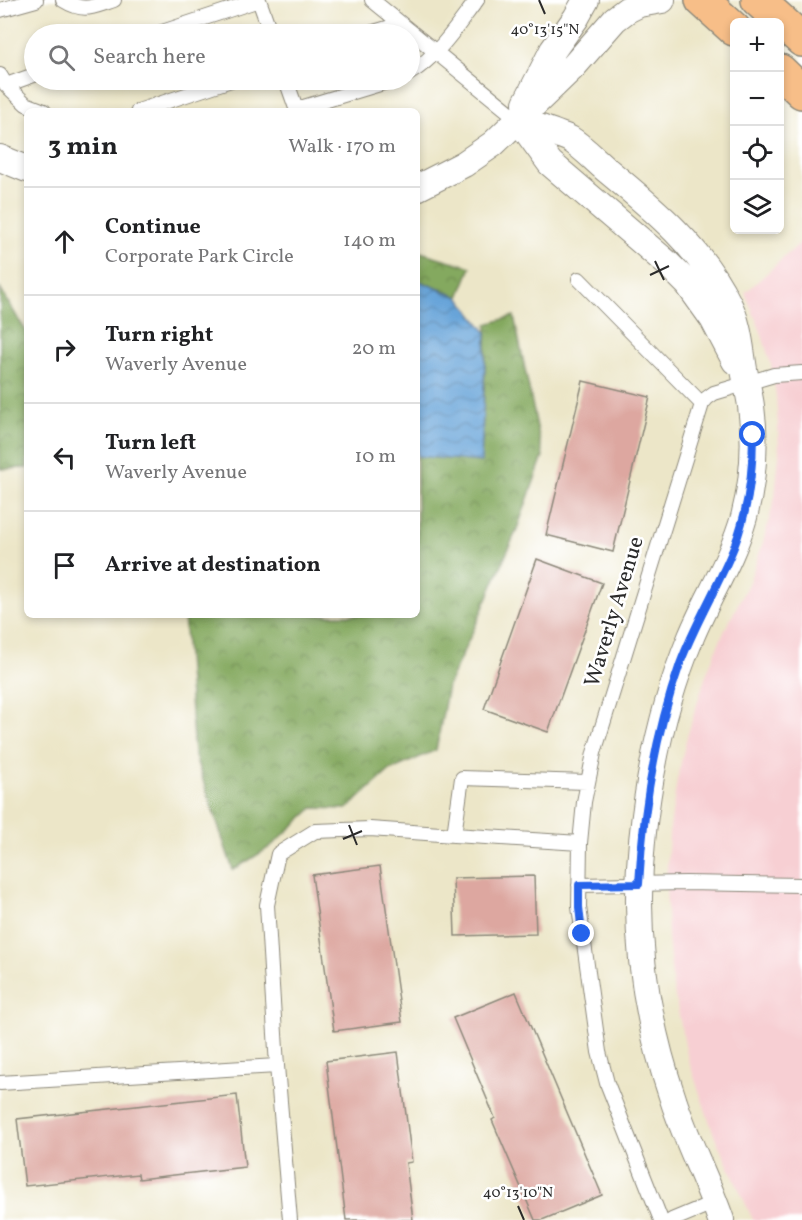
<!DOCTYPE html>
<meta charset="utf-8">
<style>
:root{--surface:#fff;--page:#f2f2f2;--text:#202124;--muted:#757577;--line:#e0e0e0}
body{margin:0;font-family:Vollkorn,serif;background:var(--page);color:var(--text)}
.controls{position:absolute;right:18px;top:18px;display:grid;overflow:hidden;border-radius:9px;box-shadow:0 3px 9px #0003}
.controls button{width:54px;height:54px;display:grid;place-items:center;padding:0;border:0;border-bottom:2px solid var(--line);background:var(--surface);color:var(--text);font:30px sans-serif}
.stop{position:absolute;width:18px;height:18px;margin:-14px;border:4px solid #2563eb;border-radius:50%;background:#fff}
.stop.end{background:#2563eb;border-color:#fff;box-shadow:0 2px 6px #0008}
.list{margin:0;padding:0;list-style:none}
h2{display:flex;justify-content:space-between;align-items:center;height:78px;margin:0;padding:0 24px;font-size:26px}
h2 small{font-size:20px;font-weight:400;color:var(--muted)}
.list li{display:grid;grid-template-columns:39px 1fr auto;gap:18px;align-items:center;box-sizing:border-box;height:108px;padding:0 24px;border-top:2px solid var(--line)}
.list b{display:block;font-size:22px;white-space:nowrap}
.list p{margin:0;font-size:20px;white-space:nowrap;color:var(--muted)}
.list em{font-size:20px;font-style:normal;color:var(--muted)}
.icon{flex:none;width:33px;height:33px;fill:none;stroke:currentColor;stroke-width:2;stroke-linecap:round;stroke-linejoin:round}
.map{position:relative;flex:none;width:802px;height:1220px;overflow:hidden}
.search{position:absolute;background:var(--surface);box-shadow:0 3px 9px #0003;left:24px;top:24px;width:396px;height:66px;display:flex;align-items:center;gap:15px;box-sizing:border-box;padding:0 21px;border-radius:33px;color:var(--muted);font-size:22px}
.panel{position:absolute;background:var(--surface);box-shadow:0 3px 9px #0003;left:24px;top:108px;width:396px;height:510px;border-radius:9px}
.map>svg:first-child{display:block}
</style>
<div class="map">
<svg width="802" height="1220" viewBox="0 0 802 1220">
<defs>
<pattern id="forest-crowns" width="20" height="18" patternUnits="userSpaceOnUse" patternTransform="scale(1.5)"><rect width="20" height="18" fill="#84a95e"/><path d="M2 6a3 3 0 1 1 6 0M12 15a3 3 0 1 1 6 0" fill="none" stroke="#6c8a4e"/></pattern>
<pattern id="water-waves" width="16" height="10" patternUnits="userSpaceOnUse" patternTransform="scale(1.5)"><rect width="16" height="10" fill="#68a4d9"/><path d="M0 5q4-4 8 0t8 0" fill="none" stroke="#5686b0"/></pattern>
</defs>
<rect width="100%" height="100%" fill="#fff"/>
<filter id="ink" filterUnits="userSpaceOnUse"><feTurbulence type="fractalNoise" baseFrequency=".0167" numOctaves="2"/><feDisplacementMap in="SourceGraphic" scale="12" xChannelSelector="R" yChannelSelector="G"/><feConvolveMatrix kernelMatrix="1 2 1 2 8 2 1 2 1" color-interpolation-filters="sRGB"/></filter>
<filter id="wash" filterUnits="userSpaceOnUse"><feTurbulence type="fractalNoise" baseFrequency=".008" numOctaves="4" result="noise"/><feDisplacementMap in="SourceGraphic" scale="24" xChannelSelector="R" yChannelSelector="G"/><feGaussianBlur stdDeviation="1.35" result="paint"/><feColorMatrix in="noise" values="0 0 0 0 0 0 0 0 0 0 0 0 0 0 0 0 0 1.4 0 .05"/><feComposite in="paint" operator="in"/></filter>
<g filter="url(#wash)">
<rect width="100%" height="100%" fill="#ece6c8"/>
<path fill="#f7cfd3" d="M802,241V1220H753L714,1135L688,1059L673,987L668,937L666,883L669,834L677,780L686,740L706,675L721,638L749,582L762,546L775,497L779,455L778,426L776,396L771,365L761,332L745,293Z"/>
<path fill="url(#forest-crowns)" stroke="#586a44" stroke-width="1.5" d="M417,251L471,267L459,297L417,280Z
M0,289L27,333V468L0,469Z
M514,316L543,456L517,529L477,622L448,685L436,750L389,771L347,809L313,808L270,847L233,870L194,753L184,615H417V456L481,462L487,324Z"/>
<path fill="url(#water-waves)" stroke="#4a6882" stroke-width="1.5" d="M417,280L459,297L486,332L481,462L417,456Z"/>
<g id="blocks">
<path fill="#dda7a0" d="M583,381L650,397L613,552L546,535Z
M537,559L602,583L548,732L484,709Z
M380,866L402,1022L334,1031L312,875Z
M534,876L536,934L455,936L453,878Z
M516,992L602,1195L542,1220H535L492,1120L495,1118L453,1018Z
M398,1052L412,1162L406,1163L413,1220H346L326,1061Z
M237,1095L245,1167L139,1179L138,1174L25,1186L17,1119Z"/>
</g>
</g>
<g filter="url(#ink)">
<use href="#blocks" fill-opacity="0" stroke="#8c887a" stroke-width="1.5"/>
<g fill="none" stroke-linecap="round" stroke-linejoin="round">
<defs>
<path id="lane" d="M63,0C84,13 92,7 114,0
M259,0L271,34
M372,0L518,119
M0,10L36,0
M156,34L259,0
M367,34L401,24
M410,73C438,56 457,26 477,0
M0,75L6,85L26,104L44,111
M286,80L297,111
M6,85L34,75
M297,109L393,80
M138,111L231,80
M579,279L702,404
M454,835L580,843
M579,885L686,883L802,885
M277,1066L290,1220
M0,1083L277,1066L267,905L278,854L315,831L370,829L454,835L462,778L587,782
M661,1220L607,1083L599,1052L579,907L580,843L584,802L594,753L702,404L707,398L714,393L774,375L802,373
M672,1220L715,1202"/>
<path id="street" d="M526,103L553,50L576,18L586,0
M518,119C529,123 541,128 552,132C558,135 565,136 570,139C583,147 596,161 608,171C654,209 702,249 728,303C738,322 740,343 743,363C745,378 749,392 751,406C756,442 753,482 744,517C732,560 708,596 691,637C664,702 649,771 642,841C633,928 645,1017 673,1099C686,1140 707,1179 721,1220
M518,119L550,163L668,264L688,284L713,319L735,361
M0,158L27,169
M417,188L464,164L493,144L573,67L615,19L627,10L639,4L662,0"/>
<path id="highway" d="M702,0L734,29
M758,0L802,40
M780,71L802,92"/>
</defs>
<use href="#lane" stroke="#8c887a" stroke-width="16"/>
<use href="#street" stroke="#8c887a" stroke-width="28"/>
<use href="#highway" stroke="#8c887a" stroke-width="36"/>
<use href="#lane" stroke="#fff" stroke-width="14"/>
<use href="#street" stroke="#fff" stroke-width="26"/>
<use href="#highway" stroke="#f7be88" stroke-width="33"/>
</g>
</g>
<g fill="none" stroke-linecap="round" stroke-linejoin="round" filter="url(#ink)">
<path stroke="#2563eb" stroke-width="8" d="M582,934L579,907V885L639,884C643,809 655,735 680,664C695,623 718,587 734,547C748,511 753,474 753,435"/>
</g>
<path fill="none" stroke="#2b2b2b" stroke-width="2" d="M539,0L545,14M655,261L664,280M650,275L669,266M349,825L357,845M343,839L362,831M518,1206L524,1220"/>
<g text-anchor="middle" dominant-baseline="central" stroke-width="5" stroke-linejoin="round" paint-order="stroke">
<g font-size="22" fill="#2b2b2b" stroke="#fff">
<text transform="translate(615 612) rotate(-73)">Waverly Avenue</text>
</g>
</g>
<g font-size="15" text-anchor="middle" fill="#2b2b2b" stroke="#fff" stroke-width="5" stroke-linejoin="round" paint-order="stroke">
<text x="545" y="34">40°13'15"N</text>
<text x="518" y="1197">40°13'10"N</text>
</g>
</svg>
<div class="controls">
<button>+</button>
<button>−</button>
<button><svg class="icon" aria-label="locate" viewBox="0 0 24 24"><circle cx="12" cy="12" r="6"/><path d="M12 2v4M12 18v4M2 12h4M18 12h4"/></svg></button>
<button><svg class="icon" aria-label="layers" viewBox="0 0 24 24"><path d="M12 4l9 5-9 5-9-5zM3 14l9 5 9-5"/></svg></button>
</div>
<div class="stop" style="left:753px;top:435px"></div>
<div class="stop end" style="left:582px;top:934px"></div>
<div class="search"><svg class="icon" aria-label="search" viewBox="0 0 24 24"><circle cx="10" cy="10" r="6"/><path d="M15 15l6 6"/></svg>Search here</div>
<section class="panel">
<h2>3 min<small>Walk · 170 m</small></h2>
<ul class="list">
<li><svg class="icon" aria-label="ahead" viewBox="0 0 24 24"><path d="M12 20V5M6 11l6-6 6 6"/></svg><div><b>Continue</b><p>Corporate Park Circle</p></div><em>140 m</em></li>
<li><svg class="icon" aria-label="right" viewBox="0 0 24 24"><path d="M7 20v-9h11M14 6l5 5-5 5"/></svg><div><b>Turn right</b><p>Waverly Avenue</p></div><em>20 m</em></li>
<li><svg class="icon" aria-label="left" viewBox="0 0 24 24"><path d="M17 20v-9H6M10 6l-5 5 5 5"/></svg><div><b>Turn left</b><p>Waverly Avenue</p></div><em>10 m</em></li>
<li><svg class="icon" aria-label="arrive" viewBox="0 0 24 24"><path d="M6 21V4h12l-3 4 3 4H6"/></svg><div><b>Arrive at destination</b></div></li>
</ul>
</section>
</div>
